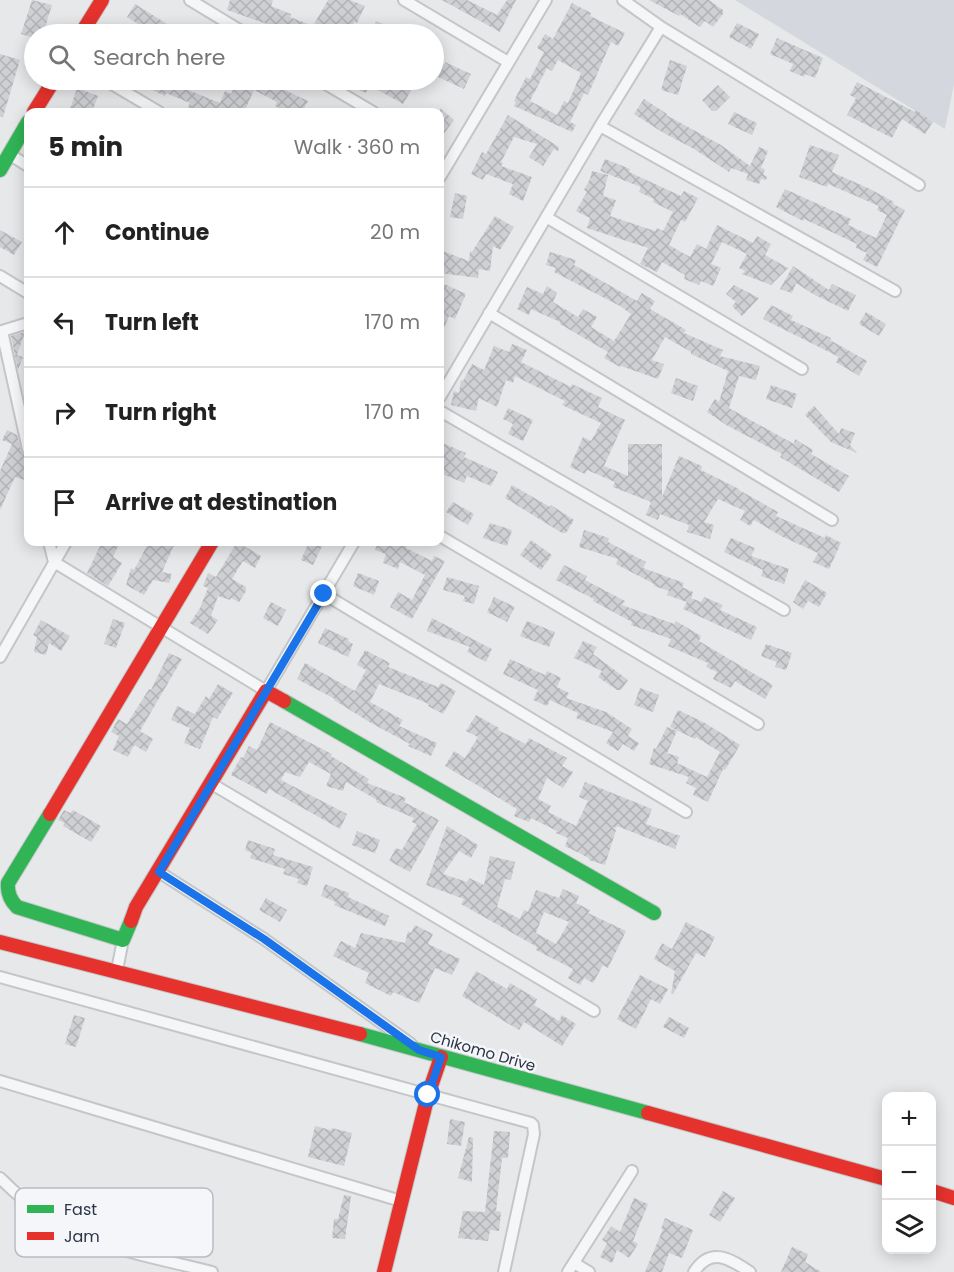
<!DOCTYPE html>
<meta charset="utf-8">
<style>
:root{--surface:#fff;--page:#f6f6f6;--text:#222;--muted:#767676;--line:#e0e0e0}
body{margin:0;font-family:Poppins,sans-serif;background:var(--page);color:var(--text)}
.controls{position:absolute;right:18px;bottom:18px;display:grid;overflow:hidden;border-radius:12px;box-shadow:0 3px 15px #0003}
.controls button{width:54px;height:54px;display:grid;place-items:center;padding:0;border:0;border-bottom:2px solid var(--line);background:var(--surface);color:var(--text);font:30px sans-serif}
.stop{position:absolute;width:18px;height:18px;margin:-14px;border:4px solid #1a73e8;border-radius:50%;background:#fff}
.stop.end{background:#1a73e8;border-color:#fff;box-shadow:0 2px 6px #0008}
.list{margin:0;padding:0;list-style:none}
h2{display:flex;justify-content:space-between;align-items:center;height:78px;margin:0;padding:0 24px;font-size:26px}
h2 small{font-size:20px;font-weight:400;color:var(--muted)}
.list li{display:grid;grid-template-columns:39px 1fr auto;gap:18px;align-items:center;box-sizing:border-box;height:90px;padding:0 24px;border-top:2px solid var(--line)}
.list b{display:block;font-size:22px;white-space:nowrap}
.list em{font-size:20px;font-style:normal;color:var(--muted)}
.icon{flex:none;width:33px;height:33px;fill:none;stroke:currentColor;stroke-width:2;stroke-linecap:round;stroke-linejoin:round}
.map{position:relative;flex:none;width:954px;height:1272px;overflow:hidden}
.search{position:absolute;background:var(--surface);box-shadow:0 3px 15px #0003;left:24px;top:24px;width:420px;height:66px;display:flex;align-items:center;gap:15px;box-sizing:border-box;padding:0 21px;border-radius:33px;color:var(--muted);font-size:22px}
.panel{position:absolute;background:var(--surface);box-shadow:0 3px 15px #0003;left:24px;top:108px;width:420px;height:438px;border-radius:12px}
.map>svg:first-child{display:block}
</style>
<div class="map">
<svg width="954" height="1272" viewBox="0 0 954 1272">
<defs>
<pattern id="building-cross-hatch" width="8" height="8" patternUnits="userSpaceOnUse" patternTransform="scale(1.5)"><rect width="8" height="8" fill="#ced0d3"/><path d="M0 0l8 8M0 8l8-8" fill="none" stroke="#b1b3b6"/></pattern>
</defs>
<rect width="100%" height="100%" fill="#e6e8ea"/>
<path fill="#d4d7dd" d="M735,0H954V84L945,129Z"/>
<path fill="url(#building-cross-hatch)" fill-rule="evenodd" d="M32,0L52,5L43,34H34V38L21,34Z
M230,0H273L271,6L291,14L290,17L313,26L328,0H350L365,6L357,23L354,22L350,32L336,24L332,33L333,34H282L284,30L227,10Z
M442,0H467L497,15L507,0H516L500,32Z
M649,0H709L723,10V14L713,27L705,21L700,27L680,14L679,16Z
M572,3L591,13L590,16L625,33L618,46L611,42L588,95L584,93L570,122L576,125L572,132L514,106L516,102L514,101L526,77L530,79L544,52L537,48L545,34L553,39ZM558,60L581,73L568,103L564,101L557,115L530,101L547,68L552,71Z
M135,4L183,34H154L127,17Z
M376,21L408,34H378L372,32Z
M737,23L759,34L751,49L729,37Z
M777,38L823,58L815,78L805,74L804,77L790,71L793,64L770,54Z
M0,54L20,60L3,117H0Z
M670,60L687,66L678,95L661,90Z
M445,62L471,74L464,89L438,77Z
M154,80H173L171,83L220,103L225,91L231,94L235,85L237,86L240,82L235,80H270L268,82L308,101L302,112H287L275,106L277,102L254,90L244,112H186L190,103L166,93L165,96L150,89Z
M360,80H396L412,89L403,104L369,85L366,93L356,89Z
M857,82L915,112L916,110L933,122L925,134L902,119L892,138L847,115L856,98L850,95Z
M718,85L730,97L716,111H712L702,100Z
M77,88L98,96L92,112H69Z
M644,99L667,114L666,115L721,145L750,166L759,147L768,151L761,168L765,169L763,174L767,177L766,180L761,179L759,184L746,180L748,174L731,168L729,172L694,149L662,132L634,114Z
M440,108L454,120L440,139Z
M734,112L757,123L752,135L728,124Z
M508,115L559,147L558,151L554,149L543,166L529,157L537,144L514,137L501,162L503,163L501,166L532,177L523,201L509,194L513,184L486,174L483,180L471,174L482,152L486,154Z
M810,145L839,155L832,172L870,189L894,202L893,204L905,210L877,267L863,260L867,253L856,248L857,244L804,219L803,221L776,207L785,189L851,219L848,225L876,238L887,215L877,210L879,206L828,184L827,187L799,177Z
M605,159L630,169L629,172L681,196L684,191L698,198L685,222L681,220L669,245L690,257L697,244L706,249L717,225L753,243L757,236L771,244L765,255L788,268L771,285L742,274L745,271L739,268L747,254L722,242L711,264L721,268L713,286L701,281L699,285L684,279L685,275L662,262L657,272L640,264L648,248L587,228L590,218L576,211L587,192L584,190L590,179L592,171L608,175L603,196L616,200L610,216L655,231L657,228L663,231L673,212L653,202L654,199L639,192L641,187L600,171Z
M455,193L467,196L463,219L450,217Z
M495,216L514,227L500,250L493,246L490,271L479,269L478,278L440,273V250L469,261L470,251L472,252Z
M0,230L22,242L14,255L0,247Z
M550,252L576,260L574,265L637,301L642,293L655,301L650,309L686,330L684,333L723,350L720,356L760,366L756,380L739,376L729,408L794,444L795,439L813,450L811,454L849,476L839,492L780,457L782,454L728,426L707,412L715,399L719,402L728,371L691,354V352L665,337L652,360L664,364L658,379L621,366L620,367L604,358L608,352L560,324V322L531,309L529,315L517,309L527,287L543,294L547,286L557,293L553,302L578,317L583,309L597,317L591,327L614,341L631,314L620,306L554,272L556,268L546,265Z
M793,266L829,290L832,284L856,295L848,311L813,294L796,283L792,293L780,289Z
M440,282L466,294L455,319L449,316L440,338Z
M734,285L759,298L742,316L732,306L736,302L726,294Z
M771,305L793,316L791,320L831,338L830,340L867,361L859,376L836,362L839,357L763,319Z
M866,312L886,324L879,336L859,324Z
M25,332L17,355L23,357L18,370L11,336Z
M512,344L527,350L521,362L571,387L572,384L602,398L598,407L625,420L604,466L628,476V444H662V497L679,456L702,466L701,470L739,489V490L778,512L776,516L825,538L826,535L841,543L829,569L813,562L818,553L783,537L754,520L750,526L740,520L745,511L718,499L704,522L714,525L710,539L687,532L689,525L660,514L658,520L646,515L651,502L613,487L615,482L587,470L585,474L570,467L583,437L591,441L601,423L562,405L565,401L515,376L513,383L506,380L497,407L479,398L476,411L451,405L454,391L459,393L461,380L463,381L472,364L484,370L494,346L509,352Z
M676,378L698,386L693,401L671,393Z
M771,385L797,394L792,408L766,399Z
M814,406L839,434L841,428L855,433L850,445L857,453L831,442L805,415Z
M508,408L533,420L523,441L508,434L513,424L503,419Z
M7,430L17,435L22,454L28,456V481L15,477L0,510V471L12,444L2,440Z
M440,442L466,453L464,457L498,472L491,486L467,476L464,483L440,473Z
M512,485L550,507L551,505L574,520L566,533H562L505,498Z
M453,502L474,514L468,525L446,512Z
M490,523L512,530L507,546L483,538Z
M584,530L609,538L608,542L646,562L643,568L684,583L682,587L693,592L691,598L701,602L704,597L723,605L720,610L757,627L751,640L683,609L687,602L667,595L669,591L654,586V584L616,564L618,559L579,547Z
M731,538L755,548L751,556L789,569L784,584L761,576L763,570L724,552Z
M531,540L552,555L541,570L520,555Z
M102,542H120L113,557L122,563L108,586L87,573Z
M149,542H165L174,545L162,572L172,574L169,583L153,580L144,595L126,585L131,568L134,570Z
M237,542L261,556L255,568L243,561L232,579L246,587V591L239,602L231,598L230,600L218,596L211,616L218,620L208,634L190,623L200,608L208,588L203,586L208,573L216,577Z
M309,542H324L313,565L301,560Z
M378,542H408L406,548L432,561L434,556L445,561L412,619L390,607L398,592L412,600L425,575L400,562L398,569L383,563L386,554L375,550Z
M564,565L587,576L585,580L625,601L622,605L674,624L676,621L701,636L699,641L773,685L765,699L735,681L731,688L713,679L717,672L706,667L708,663L668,646L671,639L631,625L632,622L593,601L594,599L556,580Z
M358,573L379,581L374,595L353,586Z
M447,577L479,586L474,604L463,601L465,596L443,590Z
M805,580L827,593L819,607L808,601L803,609L793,602Z
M494,597L515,607L507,622L487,612Z
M271,602L286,610L278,626L263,618Z
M432,618L492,649L486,662L467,652L470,647L427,631Z
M113,619L125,623L116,648L104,644Z
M41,620L70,636L61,651L49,643L46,655L34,652L37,637L33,635Z
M527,621L555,632L549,647L520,636Z
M325,628L349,639L348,641L353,644L348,657L318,643Z
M583,641L597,647L593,654L628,680L621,690H617L598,677L602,671L574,658Z
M766,644L792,653L786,670L775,667L777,662L761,656Z
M365,650L390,663L388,667L438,687L441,683L456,691L443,714L428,706L429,704L379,684L370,702L403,720L399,726L437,743L431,756L408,746L410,744L371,723L334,700L335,699L297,679L305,663L355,691L366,670L357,665Z
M169,653L182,659L140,731L153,739L146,752L134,745L128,757L113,750L119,736L111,732L118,719L127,724L149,689L151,690Z
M510,659L545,675L547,671L561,678L557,687L569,693L566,698L606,712L632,729L628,736L639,743L634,751L623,744L618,751L606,743L613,732L576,718L578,713L550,700L547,706L533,700L538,690L503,674Z
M218,684L233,693L217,719L213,717L200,749L184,743L190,728L171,720L177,706L195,714L206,696L209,699Z
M640,688L659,695L653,712L634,705Z
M678,710L705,723L740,745L725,770L723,769L708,802L693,795L696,788L686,783L689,777L649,764L654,748L656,749L667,727L677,731L667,753L679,757L677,763L707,777L720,752L696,737L695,739L670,727Z
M476,715L499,728L498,730L526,744L529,738L567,758L562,766L573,772L563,788L547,778L538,799L551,806L548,812L576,826L588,801L579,797L585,782L652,809L646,824L680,836L675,849L617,826L616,828L612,827L616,830L605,865L589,860V858L565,846L568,838L556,833L557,831L531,818L529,822L514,816L517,809L445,766L454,751L465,758L478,737L466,731Z
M270,722L332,754L331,756L369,779L367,783L406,798L404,802L439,820L410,872L389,861L396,848L402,850L417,824L412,822L414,818L376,802L377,800L346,782L343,791L326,786L331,774L309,762L300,777L285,772L281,780L347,814L340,829L269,789L267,794L231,775L241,757L243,758L249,746L257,750Z
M64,810L70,813L73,810L101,826L91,842L63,826L65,823L58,820Z
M447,826L478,845L471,858L459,851L443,874L467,882L469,878L484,885L490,856L515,862L511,880L505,879L497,907L520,919L524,910L528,912L536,890L559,898L563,889L579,896L576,903L590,910L588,913L626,931L608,968L603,965L593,983L584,978L580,985L568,978L573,969L536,950L537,947L461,904L464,899L426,885ZM544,912L569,922L556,944L536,933Z
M357,831L380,840L375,853L352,845Z
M248,840L275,849L273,855L313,867L307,886L297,883L299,879L283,874L285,869L250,858L252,853L245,850Z
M325,884L349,893L348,897L389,916L385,926L334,905L336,902L321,896Z
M266,898L287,910L280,922L259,910Z
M686,922L715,937L705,957L696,953L673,994H671L675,971L654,959L662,943L672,949Z
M415,925L433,934L428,944L460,959L452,975L435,968L419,1003L393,992L391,996L365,983L369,973L333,956L341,941L355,948L361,933L405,943L408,931L411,933Z
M476,971L507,989L510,983L537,999L534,1005L559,1021L562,1015L576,1024L562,1046L524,1022L519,1030L462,996Z
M640,975L668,989L660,1004L651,999L636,1029L617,1019Z
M74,1015L85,1018L76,1047L65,1044Z
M669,1017L689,1028L684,1038L663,1027Z
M450,1119L465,1122L461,1146L447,1144Z
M315,1126L331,1130L332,1128L352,1133L344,1166L308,1157Z
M494,1131L510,1132L508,1158H502L496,1211L501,1212L499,1231L490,1230L488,1241L458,1238L463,1211L485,1212Z
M469,1137L473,1138L472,1182L458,1178Z
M723,1191L735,1198L720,1222L709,1215Z
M344,1195L351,1196L345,1239L332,1238L334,1219H338Z
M634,1198L648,1204L633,1241L638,1244L629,1258L617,1250L612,1263L600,1257L607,1243L602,1240L611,1226L620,1232Z
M665,1218L693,1230L682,1258L669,1253L662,1272H645L663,1229H661Z
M792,1247L808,1254L805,1262L821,1272H781Z"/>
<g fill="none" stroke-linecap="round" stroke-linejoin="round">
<defs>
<path id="street" d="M190,0L246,34
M404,0L508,62
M623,0L661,27L919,185
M105,80L159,112
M319,80L373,112
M600,126L895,291
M9,154L28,166
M440,177L546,0
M546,217L802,369
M0,276L28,293
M489,313L832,520
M0,332L2,331L28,449
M0,335L2,331L28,323
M440,397L600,126L661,27
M440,411L784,610
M440,536L758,724
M49,542L54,562L266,691L354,542
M324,594L686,812
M0,657L66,542
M212,784L594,1011
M159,872L264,939L411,1044
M117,970L123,940
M0,977L531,1123L533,1125L534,1134L504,1272
M0,1081L401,1201
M0,1178C14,1192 29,1205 46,1217C91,1248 159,1258 212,1272
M574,1263L589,1272
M568,1272L632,1171
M694,1272C711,1246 730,1259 750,1272"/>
<path id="fast" d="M0,170L28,122
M284,701L654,913
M50,814L8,883C7,893 10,900 17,907L123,940L131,921
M360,1034L648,1113"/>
<path id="jam" d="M81,34L102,0
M34,112L54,80
M50,814L212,542
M131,921L136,907L266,691L284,701
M0,942L360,1034
M648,1113L886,1179
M932,1191L954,1198
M384,1272L428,1095L441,1057"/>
</defs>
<use href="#street" stroke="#c4c6c8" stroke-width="14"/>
<use href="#fast" stroke="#c4c6c8" stroke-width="16"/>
<use href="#jam" stroke="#c4c6c8" stroke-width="16"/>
<use href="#street" stroke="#f5f6f7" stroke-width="10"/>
<use href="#fast" stroke="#30b455" stroke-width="14"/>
<use href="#jam" stroke="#e5322d" stroke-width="14"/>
</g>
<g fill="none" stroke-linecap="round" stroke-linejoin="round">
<path stroke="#1a73e8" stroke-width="8" d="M324,594L159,872L264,939L419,1050L441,1057L428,1095"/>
</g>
<g text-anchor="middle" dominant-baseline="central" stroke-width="5" stroke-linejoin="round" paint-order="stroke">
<g font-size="15" fill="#2b3445" stroke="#f4f6f9">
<text transform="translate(483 1051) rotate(16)">Chikomo Drive</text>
</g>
</g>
<rect x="15" y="1188" width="198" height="69" rx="9" fill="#f4f6f9" stroke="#b8bcc3" stroke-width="1.5"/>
<rect x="27" y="1205" width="27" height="8" fill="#30b455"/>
<rect x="27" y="1232" width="27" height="8" fill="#e5322d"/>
<g font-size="16" fill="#2b3445">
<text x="64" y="1215">Fast</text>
<text x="64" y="1242">Jam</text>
</g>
</svg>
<div class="controls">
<button>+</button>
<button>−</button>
<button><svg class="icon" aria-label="layers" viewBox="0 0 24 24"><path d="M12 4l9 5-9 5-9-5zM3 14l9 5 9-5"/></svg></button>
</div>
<div class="stop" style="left:428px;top:1095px"></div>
<div class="stop end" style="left:324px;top:594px"></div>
<div class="search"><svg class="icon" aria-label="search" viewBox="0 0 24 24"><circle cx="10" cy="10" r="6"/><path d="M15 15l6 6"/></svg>Search here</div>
<section class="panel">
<h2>5 min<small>Walk · 360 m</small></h2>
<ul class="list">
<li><svg class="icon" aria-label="ahead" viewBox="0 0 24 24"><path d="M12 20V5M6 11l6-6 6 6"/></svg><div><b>Continue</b></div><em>20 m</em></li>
<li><svg class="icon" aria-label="left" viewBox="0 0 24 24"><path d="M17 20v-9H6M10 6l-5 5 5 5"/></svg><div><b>Turn left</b></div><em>170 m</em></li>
<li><svg class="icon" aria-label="right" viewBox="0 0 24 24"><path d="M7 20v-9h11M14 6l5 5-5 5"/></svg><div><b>Turn right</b></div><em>170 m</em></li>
<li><svg class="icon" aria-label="arrive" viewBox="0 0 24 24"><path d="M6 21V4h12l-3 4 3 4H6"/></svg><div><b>Arrive at destination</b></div></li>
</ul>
</section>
</div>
